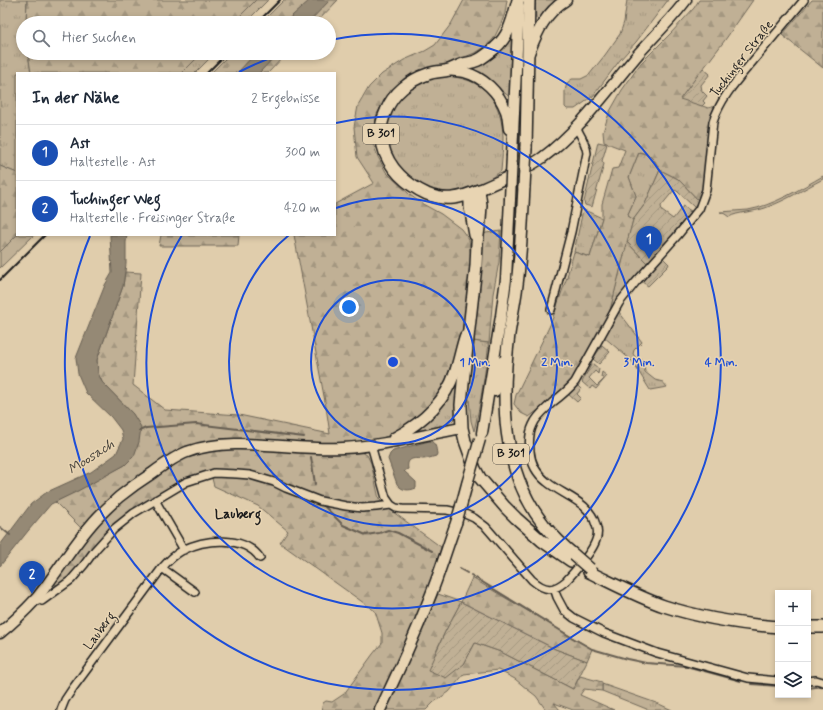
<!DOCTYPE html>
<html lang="de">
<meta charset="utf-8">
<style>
:root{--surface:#fff;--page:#f6f6f7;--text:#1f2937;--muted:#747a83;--line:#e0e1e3;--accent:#db2777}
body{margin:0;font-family:Mynerve,sans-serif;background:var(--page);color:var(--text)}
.controls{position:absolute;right:12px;bottom:12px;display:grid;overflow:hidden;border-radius:0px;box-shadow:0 2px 6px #0003}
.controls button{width:36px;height:36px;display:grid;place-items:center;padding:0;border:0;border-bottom:1px solid var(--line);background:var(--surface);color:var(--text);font:20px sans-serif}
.you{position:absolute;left:349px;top:307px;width:14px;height:14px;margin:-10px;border:3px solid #fff;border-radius:50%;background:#1a73e8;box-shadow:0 0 0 6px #1a73e833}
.badge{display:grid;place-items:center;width:26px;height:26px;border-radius:50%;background:var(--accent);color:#fff;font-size:13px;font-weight:700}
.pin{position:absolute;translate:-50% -33px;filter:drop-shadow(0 1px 2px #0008)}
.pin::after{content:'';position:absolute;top:21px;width:14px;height:12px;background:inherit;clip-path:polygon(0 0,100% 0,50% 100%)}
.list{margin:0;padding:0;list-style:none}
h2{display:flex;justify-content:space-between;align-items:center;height:52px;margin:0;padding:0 16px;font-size:17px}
h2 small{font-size:13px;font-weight:400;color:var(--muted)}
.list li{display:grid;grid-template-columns:26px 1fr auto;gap:12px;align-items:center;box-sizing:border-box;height:56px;padding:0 16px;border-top:1px solid var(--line)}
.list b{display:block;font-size:15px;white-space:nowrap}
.list p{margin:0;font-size:13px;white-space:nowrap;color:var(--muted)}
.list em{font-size:13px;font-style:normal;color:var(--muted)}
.icon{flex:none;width:22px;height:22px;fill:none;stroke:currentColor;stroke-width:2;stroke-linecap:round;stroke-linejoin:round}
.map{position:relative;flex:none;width:823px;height:710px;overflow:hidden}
.search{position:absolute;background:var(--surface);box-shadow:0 2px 6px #0003;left:16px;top:16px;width:320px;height:44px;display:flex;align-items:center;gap:10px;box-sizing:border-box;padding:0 14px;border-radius:22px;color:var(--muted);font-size:15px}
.panel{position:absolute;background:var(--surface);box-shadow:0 2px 6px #0003;left:16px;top:72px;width:320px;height:164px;border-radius:0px}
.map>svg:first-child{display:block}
</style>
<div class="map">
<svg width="823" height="710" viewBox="0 0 823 710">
<defs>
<pattern id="grass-tufts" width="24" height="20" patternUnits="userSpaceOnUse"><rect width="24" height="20" fill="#c0b095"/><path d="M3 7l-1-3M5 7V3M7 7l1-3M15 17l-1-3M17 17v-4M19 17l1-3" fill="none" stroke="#a49780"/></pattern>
<pattern id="forest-firs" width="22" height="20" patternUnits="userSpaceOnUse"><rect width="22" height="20" fill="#c0b095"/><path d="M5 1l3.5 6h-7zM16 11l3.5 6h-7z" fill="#a49780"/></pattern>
<pattern id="garden-furrows" width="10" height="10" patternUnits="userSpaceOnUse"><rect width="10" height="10" fill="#c0b095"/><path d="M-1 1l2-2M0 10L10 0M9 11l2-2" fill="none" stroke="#a49780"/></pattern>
</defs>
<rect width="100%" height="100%" fill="#e0cdac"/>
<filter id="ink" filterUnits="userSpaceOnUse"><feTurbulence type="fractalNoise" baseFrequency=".025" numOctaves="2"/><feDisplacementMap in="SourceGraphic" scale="8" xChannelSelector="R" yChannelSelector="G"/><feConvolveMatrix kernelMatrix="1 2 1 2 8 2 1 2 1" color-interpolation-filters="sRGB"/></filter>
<g filter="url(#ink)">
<path fill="url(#grass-tufts)" stroke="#6e6658" d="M0,0H27L26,23H23V53H28L31,73H17V173L0,166Z
M256,0H268L245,23H233Z
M535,0H558L538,20L536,18Z
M627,0H668L636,42L620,60L593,96L585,102L575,109H567L565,107V91L567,83L572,79H581L589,75L605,55L620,34L624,22Z
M513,34L511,98L481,74L470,70L484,63L502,49Z
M202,53H215L195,73H182Z
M436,76C478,75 501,94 503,136C503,148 502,159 501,171C483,185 459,197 436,192C426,190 418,183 410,177C400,171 394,162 388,152C387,149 385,146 384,144C383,137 383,129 383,122L407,88Z
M639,152C651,155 654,159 660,170L645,204L633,220L627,216L636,196L629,177Z
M823,176V179C804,189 785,201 765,208C754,212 737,212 729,217L725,214L720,212C729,211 739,211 748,210C772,206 802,188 823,176Z
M583,210C590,212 595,215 602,218L590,257L574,252Z
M17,235H34L0,268V252Z
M627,242L647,263L631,281L622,293L609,314Z
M619,312L642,342L634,350L633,354L637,359L643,360L645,372L655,380L663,382L667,387L650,390L632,361L604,337Z
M473,341L489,343C485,373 481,402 474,431L471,421L469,399L468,397L470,370Z
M457,381C457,389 458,409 456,416C451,428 422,431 410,434C424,423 438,413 448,398C451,393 454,387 457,381Z
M602,684L659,704L672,710H649L602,691Z"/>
<path fill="url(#forest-firs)" stroke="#6e6658" d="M27,0H256L233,23H26Z
M284,0H338L316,23H261Z
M464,0H507L505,13L501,24L494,38L488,45L477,52L443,66L394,90L383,103L377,114L373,128V144L378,157L386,172L410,195L421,203L441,214L461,229L469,240L471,257L467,308L460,340L445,382L437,396L425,411L391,435L370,442L355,444L198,447L107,503L89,519L82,529L55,502L125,465L133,414L102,382L98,373L97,360L123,286L125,272L141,273L133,385L165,410L239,415L330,434L326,407L294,235H335V204L374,183L357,157L354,127L358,106L369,87L382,74L404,60L425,51L435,45L451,24Z
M699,0H753L725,40L681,98L708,108L716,106L712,119L703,192L699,201L678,179L660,170L655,161L648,154L639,152L629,177L636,196L627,216L633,220L609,314L588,352L571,381L563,391L529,417L521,413L514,404L516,395L551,323L566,280L574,252L590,257L602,218V204L612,169L618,168L625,150L604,142L603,132L609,113L622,90L641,63L671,33L694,8Z
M812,0H823V68L782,35Z
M28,53H202L182,73H31Z
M231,53H287L268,73H211Z
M0,166L17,173V235L0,252Z
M501,231L499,262L493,294L489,343L473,341L476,300L483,235L486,233Z
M161,235H239L238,246H159Z
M215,447L343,453L361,452L367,455L371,463L379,499L389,509L441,547L434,578L421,614L376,710H323L322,707L323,703L326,701L332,702L344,694L373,654L382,643V633L375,611L280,543L288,531L258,506L214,486L210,471C185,477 165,489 144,503C129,512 114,522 103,535C92,547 84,562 73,574C69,579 63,582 58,586L52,582L91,527L121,498L186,454Z
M472,578L592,649L587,661L555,649L461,602L445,632L435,653L464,664L475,643L501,652L573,689L580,676L602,682V691L584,689L580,695L614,710H573L554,703L560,710H546L536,696L527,689L515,679L498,670L464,674L449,692L434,702L426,710H387L438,594L461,602Z"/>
<path fill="url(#garden-furrows)" stroke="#6e6658" d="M703,68L710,74L701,85L702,91L707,96L703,101L705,103L702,106L680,99Z
M598,142L607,144L602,161L604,164L592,207L585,205L584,202Z
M660,170L678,179L699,201L694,207L677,191L674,190L661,206L662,211L673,219L683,206L691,211L676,234L647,263L627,242L633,220L645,204Z
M663,258L669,264L668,266L648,286L642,282Z
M602,345L610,352L599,364L593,359Z
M592,363L599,369L598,374L595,371L589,378L597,386L604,379L601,377L602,372L607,376L596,389L592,386L590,389L582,382Z
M577,385L581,389L577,394L581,398L577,402L568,394Z
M461,602L555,649L587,661L573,689L501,652L475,643L464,664L446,678L428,670L445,632Z"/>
<path fill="#958975" stroke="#655d51" d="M310,0H330L308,23H284Z
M256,53H278L259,73H237Z
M110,235H127L126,242V264L123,286L97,360L98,373L102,382L133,414L141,427L139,442L134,456L125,465L76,492L51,504L28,531L0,566V545L31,504L47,492L91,472L116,454L123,439L121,430L111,417L86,393L78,374L76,358L105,285L112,273Z
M429,441C436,442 436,448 437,454L436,456C432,457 427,459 423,459C415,458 406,457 408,469L404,471L416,482V488C409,491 402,491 397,484L388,459L390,454L393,451Z"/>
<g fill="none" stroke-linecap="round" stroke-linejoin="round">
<path stroke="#655d51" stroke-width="2" d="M139,431L146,428L196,424L304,437
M311,457L315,484
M322,504L343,525L366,535L379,533L388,530L398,533L432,551
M0,527L10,535
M460,569L467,573
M471,575L571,637L592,649L627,659L646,663L686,666L741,681
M751,684L778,686
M808,688L823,686"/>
<defs>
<path id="street" d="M551,310L571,232L587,153C586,143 581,136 576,127
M371,445L386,498L391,505L396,508L402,509L447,510L465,514L474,518L486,527L532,580C545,591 553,592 566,581C575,571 592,553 596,540C598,535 598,530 596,525C590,502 564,496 547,482C538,475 531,464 530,451C529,443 529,433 533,425C537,415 546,409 553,402C561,396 569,389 575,382L619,303L635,283L677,236L699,209L706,190L713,122C721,96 741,76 758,55C773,37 789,18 804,0
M155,500L184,550
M162,568L195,592
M554,588L557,597L564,610L574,618L604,633L657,653L748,678L778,681
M42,601L71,580L84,565L95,550L114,529L134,513L186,482L214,473L237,474L250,475L274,482L286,488L320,501L346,506L362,508L376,507L391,505
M808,681L816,680L823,682
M61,710L65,700L73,688L162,568C168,561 174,555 183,550C205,539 244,535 260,558"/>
<path id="secondary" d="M529,53C537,32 546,12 566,0
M448,70C453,71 459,71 464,72C483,77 499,92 506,111C508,117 508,123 509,129
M512,155L519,6
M479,190C500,181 523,171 542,158C580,130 609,88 639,53C655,35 672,19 686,0
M495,391L503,361
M482,433L501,316L506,279L510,199
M394,438C422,423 445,403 455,372C459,360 461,348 465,336
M461,506L467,484
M0,633C12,623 24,612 35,600C55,576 71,548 91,525C99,515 109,506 119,497C129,489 140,481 151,474C162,466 174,457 187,452C235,435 292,451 343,448C383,446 422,435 462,428
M380,710C400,668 420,625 436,581C443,562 449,542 456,523"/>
<path id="primary" d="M518,0C513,18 510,35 495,48C490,52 485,56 480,59C475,62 469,63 463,64C458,66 454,68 449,70C442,72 435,71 428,74C410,80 393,93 386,111C381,122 379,134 383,146C388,168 407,185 427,194C446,202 461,198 479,190L481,205L480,220L477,243L476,266L463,383L461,405L462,428L465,441L475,469L480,478L505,507L516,518L542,541L571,561
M526,148L529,0
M524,187C522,222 521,258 516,292C514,306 511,320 509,334C501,400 501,470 544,525C553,536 563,546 574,555
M470,194V207L475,235
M589,572C614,584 638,597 664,606C701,618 739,624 778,627
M808,627H823"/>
</defs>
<use href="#street" stroke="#1c1c1c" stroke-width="10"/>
<use href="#secondary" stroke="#1c1c1c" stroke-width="13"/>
<use href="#primary" stroke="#1c1c1c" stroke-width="14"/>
<use href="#street" stroke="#e8d4b2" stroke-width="7"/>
<use href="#secondary" stroke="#e8d4b2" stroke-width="10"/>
<use href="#primary" stroke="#e8d4b2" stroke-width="11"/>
<path stroke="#1c1c1c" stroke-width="2" d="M257,23L280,0
M207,73L227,53
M0,280L45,235"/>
<defs>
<path id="secondary-bridge" d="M510,199L512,155
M467,484L480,439
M456,523L461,506"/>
<path id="primary-bridge" d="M524,187L526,148
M574,555L590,569"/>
</defs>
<use href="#secondary-bridge" stroke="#1c1c1c" stroke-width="13" stroke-linecap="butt"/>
<use href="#primary-bridge" stroke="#1c1c1c" stroke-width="14" stroke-linecap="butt"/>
<use href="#secondary-bridge" stroke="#e8d4b2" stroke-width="10"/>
<use href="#primary-bridge" stroke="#e8d4b2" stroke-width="11"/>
</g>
</g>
<g fill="none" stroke="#1d4ed8" stroke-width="2">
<circle cx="393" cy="362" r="82"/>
<path d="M336 208A164 164 0 1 1 289 235"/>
<path d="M336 123A246 246 0 1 1 182 235"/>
<path d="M239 72A328 328 0 0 1 281 54M330 40A328 328 0 1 1 90 236"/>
</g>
<g text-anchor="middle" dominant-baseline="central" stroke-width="3" stroke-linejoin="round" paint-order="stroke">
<g fill="#e8d4b2" stroke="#595349" stroke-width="1">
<rect x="363" y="124" width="36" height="20" rx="3"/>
<rect x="493" y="444" width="36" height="20" rx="3"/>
</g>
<g font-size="12" font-weight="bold" fill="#1c1c1c">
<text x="381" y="134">B 301</text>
<text x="511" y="454">B 301</text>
</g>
<g font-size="13" fill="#1c1c1c" stroke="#e8d4b2">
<text transform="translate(742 59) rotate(-52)">Tuchinger Straße</text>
<text transform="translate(100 631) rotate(-53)">Lauberg</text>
</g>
<g font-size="14" font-style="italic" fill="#46423b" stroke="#e8d4b2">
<text transform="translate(91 457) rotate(-33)">Moosach</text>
</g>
<g font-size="14" font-weight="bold" fill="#1c1c1c" stroke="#e8d4b2">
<text x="238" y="514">Lauberg</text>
</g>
</g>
<circle cx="393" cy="362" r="6" fill="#1d4ed8" stroke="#e8d4b2" stroke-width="2"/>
<g font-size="12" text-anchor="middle" font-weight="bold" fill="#1d4ed8" stroke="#e8d4b2" stroke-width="3" stroke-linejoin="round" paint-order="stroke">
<text x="475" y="366">1 Min.</text>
<text x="557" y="366">2 Min.</text>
<text x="639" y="366">3 Min.</text>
<text x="721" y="366">4 Min.</text>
</g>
</svg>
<div class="controls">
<button>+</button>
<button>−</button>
<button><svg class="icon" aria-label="layers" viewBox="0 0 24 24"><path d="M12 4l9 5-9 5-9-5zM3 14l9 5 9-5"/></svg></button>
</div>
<div class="you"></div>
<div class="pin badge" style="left:649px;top:259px;background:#1a4fb4">1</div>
<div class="pin badge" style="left:32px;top:594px;background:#1a4fb4">2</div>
<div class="search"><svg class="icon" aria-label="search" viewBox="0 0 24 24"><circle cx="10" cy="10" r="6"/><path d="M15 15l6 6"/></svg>Hier suchen</div>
<section class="panel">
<h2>In der Nähe<small>2 Ergebnisse</small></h2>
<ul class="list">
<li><span class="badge" style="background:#1a4fb4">1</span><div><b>Ast</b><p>Haltestelle · Ast</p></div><em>300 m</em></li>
<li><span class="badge" style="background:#1a4fb4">2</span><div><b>Tuchinger Weg</b><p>Haltestelle · Freisinger Straße</p></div><em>420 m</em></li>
</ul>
</section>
</div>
